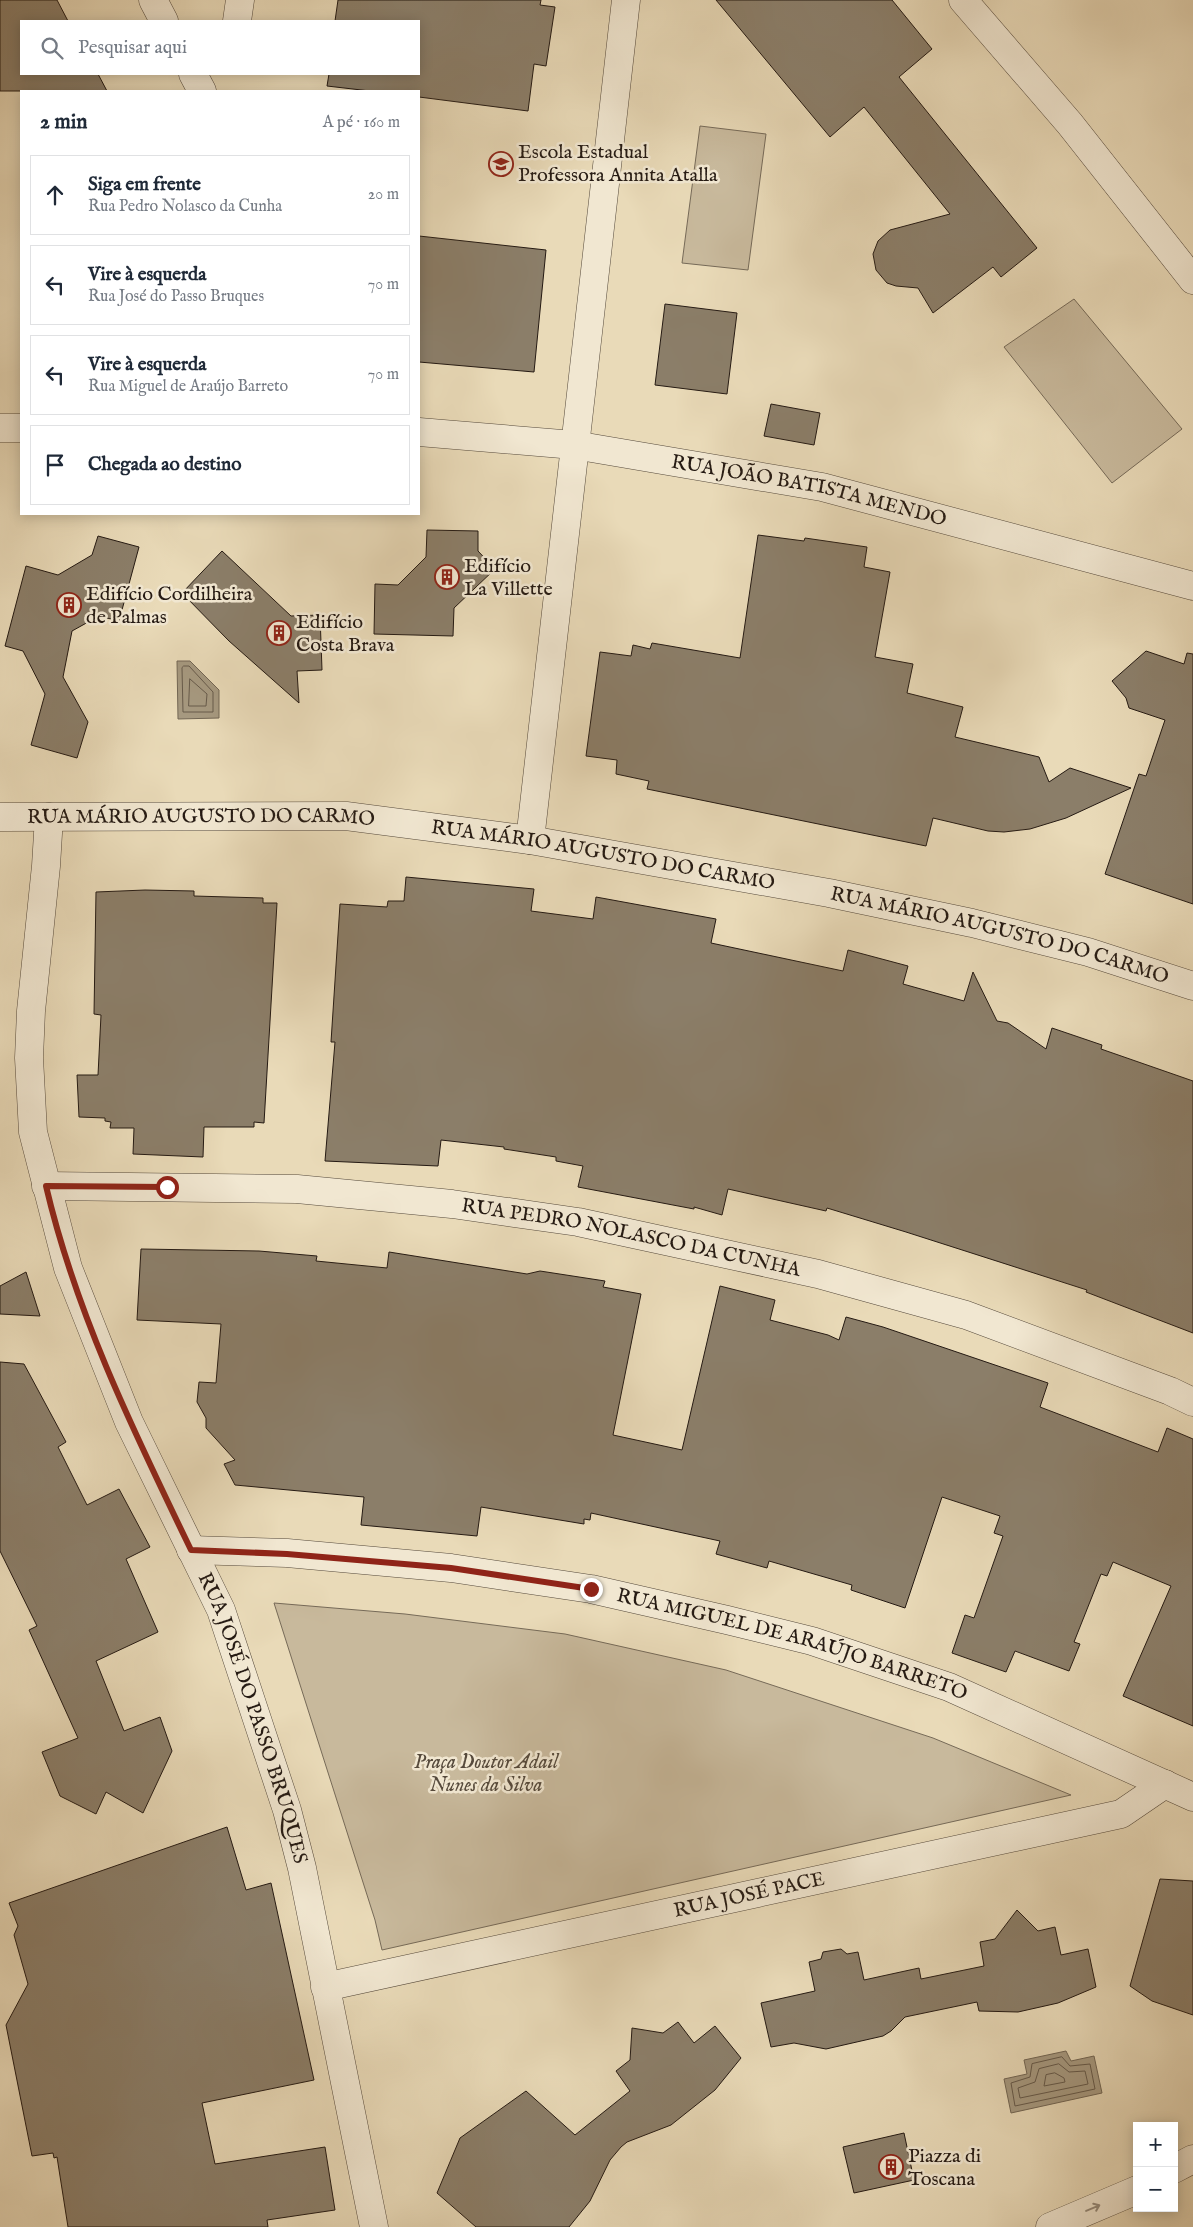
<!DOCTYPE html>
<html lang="pt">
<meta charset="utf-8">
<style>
:root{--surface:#fff;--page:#f6f6f7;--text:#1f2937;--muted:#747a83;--line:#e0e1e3}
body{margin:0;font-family:"IM FELL English",serif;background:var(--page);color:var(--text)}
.controls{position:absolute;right:15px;bottom:15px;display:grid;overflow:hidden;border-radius:0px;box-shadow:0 2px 12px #0003}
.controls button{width:45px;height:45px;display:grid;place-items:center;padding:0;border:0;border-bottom:1px solid var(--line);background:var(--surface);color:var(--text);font:25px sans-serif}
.stop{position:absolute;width:15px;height:15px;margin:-11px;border:4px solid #8f2418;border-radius:50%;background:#fff}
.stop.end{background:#8f2418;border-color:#fff;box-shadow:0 1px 5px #0008}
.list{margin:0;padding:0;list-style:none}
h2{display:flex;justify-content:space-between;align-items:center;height:65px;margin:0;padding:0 20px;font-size:21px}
h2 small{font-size:16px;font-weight:400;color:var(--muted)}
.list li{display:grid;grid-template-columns:32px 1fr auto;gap:15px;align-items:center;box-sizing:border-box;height:80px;margin:0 10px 10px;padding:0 10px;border:1px solid var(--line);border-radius:0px}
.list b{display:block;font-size:19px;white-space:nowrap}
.list p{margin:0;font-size:16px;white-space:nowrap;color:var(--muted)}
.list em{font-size:16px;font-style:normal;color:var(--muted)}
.icon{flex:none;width:28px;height:28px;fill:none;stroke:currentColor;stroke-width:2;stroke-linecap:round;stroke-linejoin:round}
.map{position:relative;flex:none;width:1193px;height:2227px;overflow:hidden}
.search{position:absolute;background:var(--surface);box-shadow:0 2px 12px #0003;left:20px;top:20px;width:400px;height:55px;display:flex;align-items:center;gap:12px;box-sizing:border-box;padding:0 18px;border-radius:0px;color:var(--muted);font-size:19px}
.panel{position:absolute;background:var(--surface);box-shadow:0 2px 12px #0003;left:20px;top:90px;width:400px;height:425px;border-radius:0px}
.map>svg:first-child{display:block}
</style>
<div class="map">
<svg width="1193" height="2227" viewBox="0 0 1193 2227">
<rect width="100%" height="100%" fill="#e9dab8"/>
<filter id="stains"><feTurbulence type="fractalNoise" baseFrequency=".004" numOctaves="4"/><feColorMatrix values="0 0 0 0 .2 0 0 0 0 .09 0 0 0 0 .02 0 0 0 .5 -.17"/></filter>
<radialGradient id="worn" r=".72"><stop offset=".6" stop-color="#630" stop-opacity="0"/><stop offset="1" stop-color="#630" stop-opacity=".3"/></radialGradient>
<path fill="#c8b99c" stroke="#766a58" d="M700,126L766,134L748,270L682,263Z
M1074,299L1182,429L1112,483L1004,347Z
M274,1603L405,1614L565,1634L726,1670L933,1738L1071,1795L382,1950L375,1920Z"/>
<path fill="#a69980" stroke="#726654" d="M177,661H190L219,690V718L178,719Z
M1066,2051L1071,2061L1094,2056L1102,2093L1011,2113L1004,2079L1027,2074L1024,2060Z"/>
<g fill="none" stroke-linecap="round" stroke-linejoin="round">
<path stroke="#665a4a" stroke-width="1" d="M184,666H189L213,692V712H183L182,668Z
M190,679L207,694L206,706H189Z
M1062,2057L1070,2066L1090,2064L1095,2089L1015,2106L1011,2083L1030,2077L1032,2064Z
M1059,2064L1069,2072L1085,2071L1088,2084L1020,2098L1018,2088L1035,2082L1039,2069Z
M1055,2073L1064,2078L1065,2082L1044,2086L1046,2075Z"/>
</g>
<path fill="#8b7e69" stroke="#251a13" d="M0,0H57L68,21H21V74H98L107,91H0Z
M338,0H541L540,5L555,7L546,66L534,64L528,111L419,97V91H370L327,86L329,74H419V21H335Z
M716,0H892L932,49L899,77L1037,248L1001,277L993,267L933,313L918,288L896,286L887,283L876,270L873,254L878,241L890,230L950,214L864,107L830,137Z
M419,236L546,250L534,372L419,362Z
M665,304L737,313L727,394L655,385Z
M771,404L820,413L814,445L764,436Z
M427,530L478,531V551L495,569L454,608L453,636L374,634L375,584L398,585L426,557Z
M758,535L804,541L805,538L867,547L864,567L890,572L875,657L913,664L907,693L963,707L955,737L1039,757L1049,782L1070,768L1131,788L1066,818L1030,829L1004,832L988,831L933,818L926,846L647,789L649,781L616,774L617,760L586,756L600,652L631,656L633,645L650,649L652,643L740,658Z
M98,536L139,547L119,621L99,616L72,631L63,677L88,722L77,758L31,745L45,694L23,651L5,646L26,566L58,575L92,555Z
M222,551L291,616L320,615L322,670L297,671L299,703L229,641L182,593Z
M1146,651L1184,664L1187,653L1193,654V904L1105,874L1139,774L1146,776L1165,720L1129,708L1126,698L1112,681Z
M406,877L534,889L531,911L593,919L596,897L716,919L711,943L843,971L848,950L908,966L903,984L964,1001L973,972L997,1021L1008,1023L1046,1049L1052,1028L1102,1045L1101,1049L1193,1081V1333L1086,1292L1087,1290L906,1232L827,1208L826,1211L728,1189L722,1215L694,1207V1209L578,1187L583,1166L556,1161V1157L504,1149V1147L441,1140L438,1166L325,1161L335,1042H331L340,904L387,907L388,901H404Z
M145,890L194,891V896L263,898V903H277L264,1123L254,1122V1127H204L203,1157L133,1154L134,1128H110L111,1122L105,1121V1118L79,1117L77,1075H98L101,1015L94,1014L96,892Z
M141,1249L259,1251L317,1256L316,1261L387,1268L389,1252L527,1274L540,1271L605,1281L603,1287L641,1294L613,1435L682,1450L720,1286L775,1300L770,1320L828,1335L839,1340L846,1317L883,1327L1048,1383L1040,1407L1158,1452L1167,1428L1193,1439V1726L1123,1696L1171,1586L1113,1562L1107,1576L1101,1574L1074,1642L1080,1644L1069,1671L1015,1651L1006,1672L952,1653L965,1615L974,1618L1003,1536L994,1533L1000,1516L942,1497L905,1608L851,1590L852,1585L769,1561L767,1568L716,1554L720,1541L591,1513L590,1520L584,1519V1524L481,1507L477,1536L361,1525L364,1497L235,1485L224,1464L235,1460L206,1428V1418L197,1402L199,1382L216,1383L221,1324L137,1320Z
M26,1272L40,1316L0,1314V1286Z
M0,1362L24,1364L66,1442L58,1447L87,1505L119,1489L150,1547L126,1559L158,1632L96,1661L124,1731L160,1717L172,1751L143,1813L106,1792L96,1814L60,1796L42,1752L78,1738L29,1630L37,1626L0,1551Z
M227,1827L246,1890L271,1883L314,2080L202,2103L215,2164L325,2147L335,2210L267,2220L268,2227H68L57,2157L54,2158L53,2153L32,2156L6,2025L28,1984L14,1935L18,1926L9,1903Z
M1160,1879L1193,1881V2015L1152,2001L1130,1986Z
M1017,1910L1038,1931L1055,1927L1061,1955L1088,1949L1096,1987L1058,2003L1018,2012L979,2011L977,2002L905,2017L891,2031L883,2036L826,2049L794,2043L771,2047L761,2003L815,1991L809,1962L821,1959L823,1952L841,1949L847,1954L858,1952L864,1980L919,1968L921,1979L984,1966L980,1942L995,1939Z
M678,2022L694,2043L715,2026L741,2058L715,2090L671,2125L627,2142L621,2147L610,2160L590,2201L569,2227H476L437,2193L460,2138L526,2091L575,2135L630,2091L616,2071L630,2060L632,2028L663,2033Z
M904,2133L914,2180L854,2193L843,2147Z"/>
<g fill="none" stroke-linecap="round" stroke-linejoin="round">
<defs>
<g id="minor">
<path d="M153,0L164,21"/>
<path d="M963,0L1070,124L1193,280"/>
<path d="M237,21L240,0"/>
<path d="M193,74L202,91"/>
<path d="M0,428H21"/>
<path id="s1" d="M419,432L574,445L822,487L1193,586"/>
<path id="s2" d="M0,817L346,816L530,840L829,893L972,923L1088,952L1193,986"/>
<path id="s3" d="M49,817L46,866L31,1011L29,1058L33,1132L68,1268L129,1422L221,1610L287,1810L302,1868L374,2227"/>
<path d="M530,840L626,0"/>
<path id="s4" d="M46,1186L297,1189L452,1204L578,1222L818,1274L966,1315L1170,1391L1193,1402"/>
<path id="s5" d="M191,1550L287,1553L451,1568L591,1589L727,1620L812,1641L949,1687L1193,1797"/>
<path id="s6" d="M325,1987L1121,1814L1165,1784"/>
<path d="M1174,2169L1193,2159"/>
<path d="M1050,2227L1137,2190"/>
</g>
</defs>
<use href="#minor" stroke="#564a3c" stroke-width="29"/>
<use href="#minor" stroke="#f1e7d1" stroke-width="28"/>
</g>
<defs><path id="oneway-shaft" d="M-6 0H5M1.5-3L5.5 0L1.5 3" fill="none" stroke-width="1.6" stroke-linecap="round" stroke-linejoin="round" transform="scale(1.25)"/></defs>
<use stroke="#958b7c" href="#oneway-shaft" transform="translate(1093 2208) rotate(-23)"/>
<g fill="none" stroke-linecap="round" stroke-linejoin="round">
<path stroke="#8f2418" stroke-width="6" d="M167,1187L46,1186C76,1314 134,1432 191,1550L287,1554L451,1568L591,1589"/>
</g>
<defs>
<symbol id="school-ring" viewBox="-11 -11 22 22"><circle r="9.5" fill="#f1e7d1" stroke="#8f2418" stroke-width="1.5"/><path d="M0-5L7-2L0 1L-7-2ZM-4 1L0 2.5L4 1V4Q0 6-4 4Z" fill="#8f2418"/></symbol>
<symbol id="building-ring" viewBox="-11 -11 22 22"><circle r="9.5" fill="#f1e7d1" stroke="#8f2418" stroke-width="1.5"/><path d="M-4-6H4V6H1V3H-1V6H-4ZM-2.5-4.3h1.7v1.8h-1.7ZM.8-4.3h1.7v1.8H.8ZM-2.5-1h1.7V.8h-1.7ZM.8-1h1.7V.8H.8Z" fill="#8f2418"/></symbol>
</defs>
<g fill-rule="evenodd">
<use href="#school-ring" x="487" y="150" width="28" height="28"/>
<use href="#building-ring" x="433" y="563" width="28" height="28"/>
<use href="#building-ring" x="55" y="591" width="28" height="28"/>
<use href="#building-ring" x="265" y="619" width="28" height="28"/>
<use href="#building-ring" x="877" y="2153" width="28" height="28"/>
</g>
<g text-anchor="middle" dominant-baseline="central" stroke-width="5" stroke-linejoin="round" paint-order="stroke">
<g font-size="20" fill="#251a13" stroke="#f1e7d1" text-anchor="start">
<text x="518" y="152">Escola Estadual<tspan x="518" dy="23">Professora Annita Atalla</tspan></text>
<text x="464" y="566">Edifício<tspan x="464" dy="23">La Villette</tspan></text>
<text x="86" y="594">Edifício Cordilheira<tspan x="86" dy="23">de Palmas</tspan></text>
<text x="296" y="622">Edifício<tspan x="296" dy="23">Costa Brava</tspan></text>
<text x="908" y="2156">Piazza di<tspan x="908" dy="23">Toscana</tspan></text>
</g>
<g font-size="20" fill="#251a13" stroke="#f1e7d1">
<text stroke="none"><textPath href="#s1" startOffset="395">RUA JOÃO BATISTA MENDO</textPath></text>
<text stroke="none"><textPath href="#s2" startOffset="201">RUA MÁRIO AUGUSTO DO CARMO</textPath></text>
<text stroke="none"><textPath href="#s2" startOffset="606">RUA MÁRIO AUGUSTO DO CARMO</textPath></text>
<text stroke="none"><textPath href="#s2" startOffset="1011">RUA MÁRIO AUGUSTO DO CARMO</textPath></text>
<text stroke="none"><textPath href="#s4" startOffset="589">RUA PEDRO NOLASCO DA CUNHA</textPath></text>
<text stroke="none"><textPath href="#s5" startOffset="611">RUA MIGUEL DE ARAÚJO BARRETO</textPath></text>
<text stroke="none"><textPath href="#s3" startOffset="944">RUA JOSÉ DO PASSO BRUQUES</textPath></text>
<text stroke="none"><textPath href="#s6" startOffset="434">RUA JOSÉ PACE</textPath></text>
</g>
<g font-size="20" font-style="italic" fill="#564a3c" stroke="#f1e7d1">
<text x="486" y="1762">Praça Doutor Adail<tspan x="486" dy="23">Nunes da Silva</tspan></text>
</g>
</g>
<rect width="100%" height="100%" filter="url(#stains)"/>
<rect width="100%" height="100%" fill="url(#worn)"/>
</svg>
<div class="controls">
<button>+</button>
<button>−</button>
</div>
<div class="stop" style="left:167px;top:1187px"></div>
<div class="stop end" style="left:591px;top:1589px"></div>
<div class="search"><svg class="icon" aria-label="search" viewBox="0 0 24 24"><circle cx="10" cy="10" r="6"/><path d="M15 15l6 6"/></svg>Pesquisar aqui</div>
<section class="panel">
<h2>2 min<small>A pé · 160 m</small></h2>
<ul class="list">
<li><svg class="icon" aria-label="ahead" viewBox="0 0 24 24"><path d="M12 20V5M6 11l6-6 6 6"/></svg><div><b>Siga em frente</b><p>Rua Pedro Nolasco da Cunha</p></div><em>20 m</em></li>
<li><svg class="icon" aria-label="left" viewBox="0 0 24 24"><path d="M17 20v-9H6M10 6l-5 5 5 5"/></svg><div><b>Vire à esquerda</b><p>Rua José do Passo Bruques</p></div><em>70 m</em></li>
<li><svg class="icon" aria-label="left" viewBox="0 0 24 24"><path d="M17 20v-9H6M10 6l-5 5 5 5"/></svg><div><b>Vire à esquerda</b><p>Rua Miguel de Araújo Barreto</p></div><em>70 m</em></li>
<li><svg class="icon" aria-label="arrive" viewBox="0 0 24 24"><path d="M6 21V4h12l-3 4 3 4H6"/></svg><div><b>Chegada ao destino</b></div></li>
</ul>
</section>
</div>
